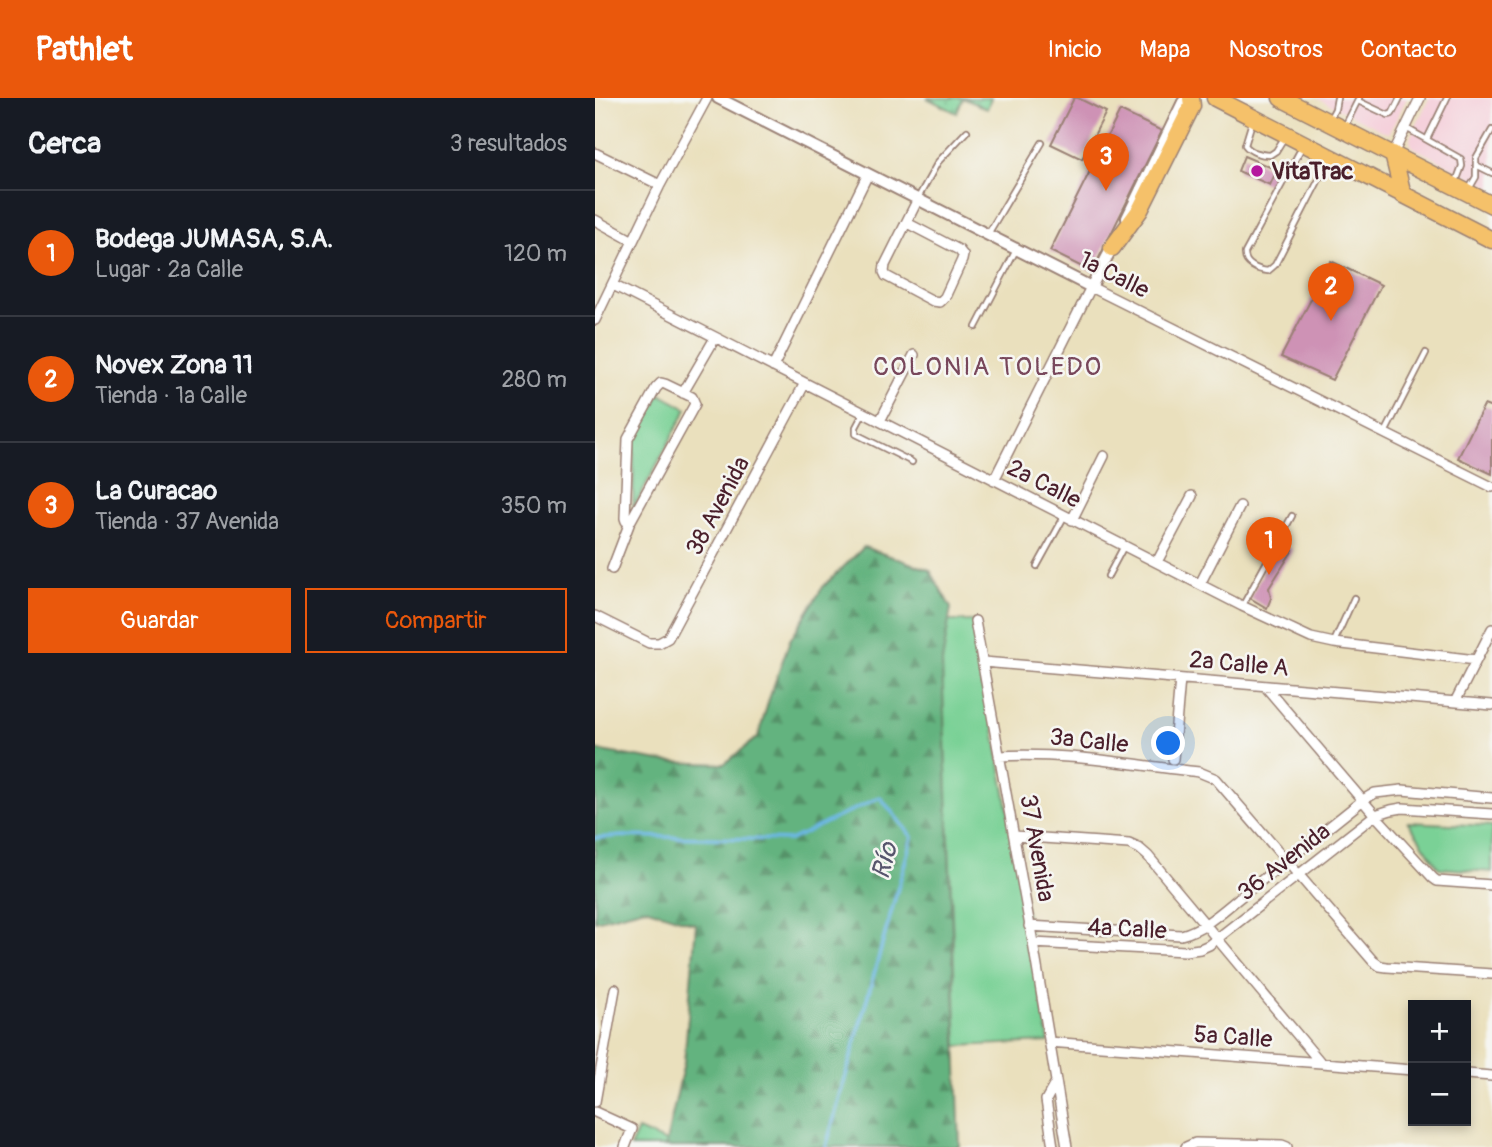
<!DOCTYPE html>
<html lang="es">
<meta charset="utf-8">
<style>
:root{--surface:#171b24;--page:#242831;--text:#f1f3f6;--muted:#9ea1a6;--line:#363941;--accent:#ea580c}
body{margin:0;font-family:Pangolin,sans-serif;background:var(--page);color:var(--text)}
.controls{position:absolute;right:21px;bottom:21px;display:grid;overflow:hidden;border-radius:0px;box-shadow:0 4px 10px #0003}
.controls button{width:63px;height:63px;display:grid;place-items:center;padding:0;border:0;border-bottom:2px solid var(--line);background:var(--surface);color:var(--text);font:35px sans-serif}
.you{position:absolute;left:574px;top:646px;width:24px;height:24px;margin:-18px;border:5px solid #fff;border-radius:50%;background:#1a73e8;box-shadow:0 0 0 10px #1a73e833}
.badge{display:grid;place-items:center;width:46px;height:46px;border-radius:50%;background:var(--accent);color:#fff;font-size:23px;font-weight:700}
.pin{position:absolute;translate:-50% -58px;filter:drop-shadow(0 2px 4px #0008)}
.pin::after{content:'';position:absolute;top:37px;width:24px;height:21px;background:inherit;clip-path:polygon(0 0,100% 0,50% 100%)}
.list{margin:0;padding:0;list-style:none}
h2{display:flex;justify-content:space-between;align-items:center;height:91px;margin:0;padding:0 28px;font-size:30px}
h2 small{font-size:23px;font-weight:400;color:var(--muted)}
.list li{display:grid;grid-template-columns:46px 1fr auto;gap:21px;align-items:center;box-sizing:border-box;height:126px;padding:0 28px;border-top:2px solid var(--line)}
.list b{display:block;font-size:26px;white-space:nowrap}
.list p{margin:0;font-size:23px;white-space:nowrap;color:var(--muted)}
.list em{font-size:23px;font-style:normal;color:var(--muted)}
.actions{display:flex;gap:14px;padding:21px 28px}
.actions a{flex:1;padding:16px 0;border:2px solid var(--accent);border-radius:0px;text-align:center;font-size:24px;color:var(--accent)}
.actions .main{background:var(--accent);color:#fff}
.map{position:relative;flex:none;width:897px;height:1049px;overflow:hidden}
header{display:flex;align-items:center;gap:42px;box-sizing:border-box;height:98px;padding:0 35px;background:var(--accent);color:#fff}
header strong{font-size:33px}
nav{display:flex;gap:38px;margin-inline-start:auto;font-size:24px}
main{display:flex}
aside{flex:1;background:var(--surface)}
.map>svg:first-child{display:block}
</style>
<header>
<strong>Pathlet</strong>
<nav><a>Inicio</a><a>Mapa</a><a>Nosotros</a><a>Contacto</a></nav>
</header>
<main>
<aside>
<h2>Cerca<small>3 resultados</small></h2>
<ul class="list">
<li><span class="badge">1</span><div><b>Bodega JUMASA, S.A.</b><p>Lugar · 2a Calle</p></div><em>120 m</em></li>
<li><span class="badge">2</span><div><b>Novex Zona 11</b><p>Tienda · 1a Calle</p></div><em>280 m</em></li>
<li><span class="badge">3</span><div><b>La Curacao</b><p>Tienda · 37 Avenida</p></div><em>350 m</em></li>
</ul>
<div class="actions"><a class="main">Guardar</a><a>Compartir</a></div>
</aside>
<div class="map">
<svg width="897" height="1049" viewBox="0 0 897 1049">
<defs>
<pattern id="grass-dots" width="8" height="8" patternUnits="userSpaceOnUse" patternTransform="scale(1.75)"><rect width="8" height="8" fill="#7ad196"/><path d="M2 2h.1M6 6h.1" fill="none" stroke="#6bb381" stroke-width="1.8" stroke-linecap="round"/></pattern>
<pattern id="forest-firs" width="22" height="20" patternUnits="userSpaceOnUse" patternTransform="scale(1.75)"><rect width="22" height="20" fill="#63b37f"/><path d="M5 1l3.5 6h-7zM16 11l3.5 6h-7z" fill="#549168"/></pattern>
</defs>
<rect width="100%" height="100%" fill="#f6f6f2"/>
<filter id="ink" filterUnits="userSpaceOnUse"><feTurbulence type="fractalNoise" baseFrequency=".0143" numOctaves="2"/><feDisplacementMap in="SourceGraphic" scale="14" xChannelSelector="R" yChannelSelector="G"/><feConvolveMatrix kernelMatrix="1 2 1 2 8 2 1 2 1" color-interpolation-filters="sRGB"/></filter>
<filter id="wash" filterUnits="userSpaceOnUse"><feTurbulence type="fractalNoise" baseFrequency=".00686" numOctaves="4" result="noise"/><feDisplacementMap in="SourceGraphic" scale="28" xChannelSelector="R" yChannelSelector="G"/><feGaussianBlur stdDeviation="1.57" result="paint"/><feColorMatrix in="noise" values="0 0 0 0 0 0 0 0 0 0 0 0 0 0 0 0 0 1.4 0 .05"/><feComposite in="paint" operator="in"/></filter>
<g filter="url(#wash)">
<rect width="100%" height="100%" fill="#eae0bd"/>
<path fill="#f5cfda" d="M721,0H812L794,36Z
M834,0H897V90L816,48L815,40Z"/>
<path fill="url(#grass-dots)" stroke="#627860" stroke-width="2" d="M332,0H396L392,11L368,0L362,15Z"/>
<path fill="url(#forest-firs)" stroke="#566955" stroke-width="2" d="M269,449L335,472L356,510L347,564L365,1049H70L89,965L101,826L50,810L0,823V652L71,664L129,666L163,639L174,601L195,542L228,489Z"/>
<path fill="#7ad196" stroke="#627860" stroke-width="2" d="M65,296L92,311L38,411L39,344Z
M354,523H380L454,944L362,948L347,564Z
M813,724L897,728V774L844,770Z
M43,1032L71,1044L70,1049H35Z"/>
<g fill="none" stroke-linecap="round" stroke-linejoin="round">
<path stroke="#6cb7e5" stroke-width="3.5" d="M0,740L28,738L195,742L285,699L317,739L231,1049"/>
</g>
<g id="blocks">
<path fill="#ce92b5" d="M479,0H483L511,14L487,61L456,46Z
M525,13L567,33L497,174L455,153Z
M649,58L682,72L675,87L643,73Z
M736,163L786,187L737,282L686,259Z
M889,307L897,310V376L863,360Z
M683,444L698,452L674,490L676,500L672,510L655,500Z"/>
</g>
</g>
<g filter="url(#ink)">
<use href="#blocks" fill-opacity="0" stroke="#9a8074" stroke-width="2"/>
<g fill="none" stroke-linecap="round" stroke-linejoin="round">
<defs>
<path id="service" d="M763,3L793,17L797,16L805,0
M734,22L740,11L742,0
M657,24L650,47C655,54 666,57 675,57L681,53L689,40
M750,28L764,0
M811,30L866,61L867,68L861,84
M832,41L852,0
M707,49L650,155C649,167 663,172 673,173L680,167L734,62
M881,67L897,75
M874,91L881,79V60L897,32
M323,100L343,64L372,33
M393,136L447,45
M381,229L421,152
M268,316L261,329V336L317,364
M790,335L831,255
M442,468L469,419
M513,478L529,448
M648,507L697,418
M739,544L759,500"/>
<path id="minor" d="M0,55L65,87
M798,56L825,0
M0,122L38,143
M312,125L364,152L368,157L367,162L350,199L345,204L338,203L291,178L289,174L290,167L323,101
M18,187L647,508L716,540L739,545L881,562
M0,222L65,87L112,0
M178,269L273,76
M88,295L120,240
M285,323L319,257
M399,382L496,189L897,389
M477,422L509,358
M562,464L597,398
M17,471L35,424L100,306L97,299L70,286L66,285L61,290L33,341L30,420L31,423L35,424
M605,486L645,408
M0,518L54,545H64L73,540L210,285
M380,523L438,845L472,1049
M388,564L897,607
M670,588L780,717L838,780L842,783L897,787
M860,604L897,531
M404,658C471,654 537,667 604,674L621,681L778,863L785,868L792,869L897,876
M578,661L585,581
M419,738L534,746L545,751L553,758L726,965
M434,828L586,837C610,831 630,811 649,796C689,765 728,734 768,702L780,695L807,692L897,700
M438,845L590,853L605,851L614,847L780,717L796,712L807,710L897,716
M454,944L818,972
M871,976L897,978
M0,1004L20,891
M0,1014L37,1031L30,1049
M458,1049L451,1002L461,984
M591,1049L600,1045L687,1047L692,1049"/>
<path id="tertiary" d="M123,0L496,189L520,144
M532,120L588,4"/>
<path id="trunk" d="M620,0L897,142
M686,0L897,107
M798,56L808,97
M517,150L545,112L597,8L596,0"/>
</defs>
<use href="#service" stroke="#9a8074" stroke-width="8"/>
<use href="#minor" stroke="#9a8074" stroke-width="12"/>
<use href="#tertiary" stroke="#9a8074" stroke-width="14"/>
<use href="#trunk" stroke="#9a8074" stroke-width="19"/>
<use href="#service" stroke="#fff" stroke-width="4.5"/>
<use href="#minor" stroke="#fff" stroke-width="9"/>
<use href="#tertiary" stroke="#fff" stroke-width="10"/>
<use href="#trunk" stroke="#f5c16b" stroke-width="16"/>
</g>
</g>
<circle fill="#b5179e" stroke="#f6f6f2" stroke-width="2.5" cx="662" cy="73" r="7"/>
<g text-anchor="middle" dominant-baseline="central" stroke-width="5" stroke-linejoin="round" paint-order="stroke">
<g font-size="24" font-weight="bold" fill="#4a1f2b" stroke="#f6f6f2" text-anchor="start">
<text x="676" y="73">VitaTrac</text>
</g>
<g font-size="24" fill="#4a1f2b" stroke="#f6f6f2">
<text transform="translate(519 177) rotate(27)">1a Calle</text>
<text transform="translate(449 386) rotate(27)">2a Calle</text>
<text transform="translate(123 408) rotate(-62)">38 Avenida</text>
<text transform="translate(644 566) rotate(5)">2a Calle A</text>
<text transform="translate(494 643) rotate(6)">3a Calle</text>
<text transform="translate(442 750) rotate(80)">37 Avenida</text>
<text transform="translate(689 764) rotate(-38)">36 Avenida</text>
<text transform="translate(532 831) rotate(3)">4a Calle</text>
<text transform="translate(638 939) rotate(4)">5a Calle</text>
</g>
<g font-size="26" letter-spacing="2" fill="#78475b" stroke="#f6f6f2">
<text x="393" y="269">COLONIA TOLEDO</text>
</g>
<g font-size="26" font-style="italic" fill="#56546c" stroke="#f6f6f2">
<text transform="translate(290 763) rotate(-75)">Río</text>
</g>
</g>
</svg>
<div class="controls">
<button>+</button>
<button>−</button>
</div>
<div class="you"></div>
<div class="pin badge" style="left:674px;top:477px">1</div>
<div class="pin badge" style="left:736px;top:223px">2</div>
<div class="pin badge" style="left:511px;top:93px">3</div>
</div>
</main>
